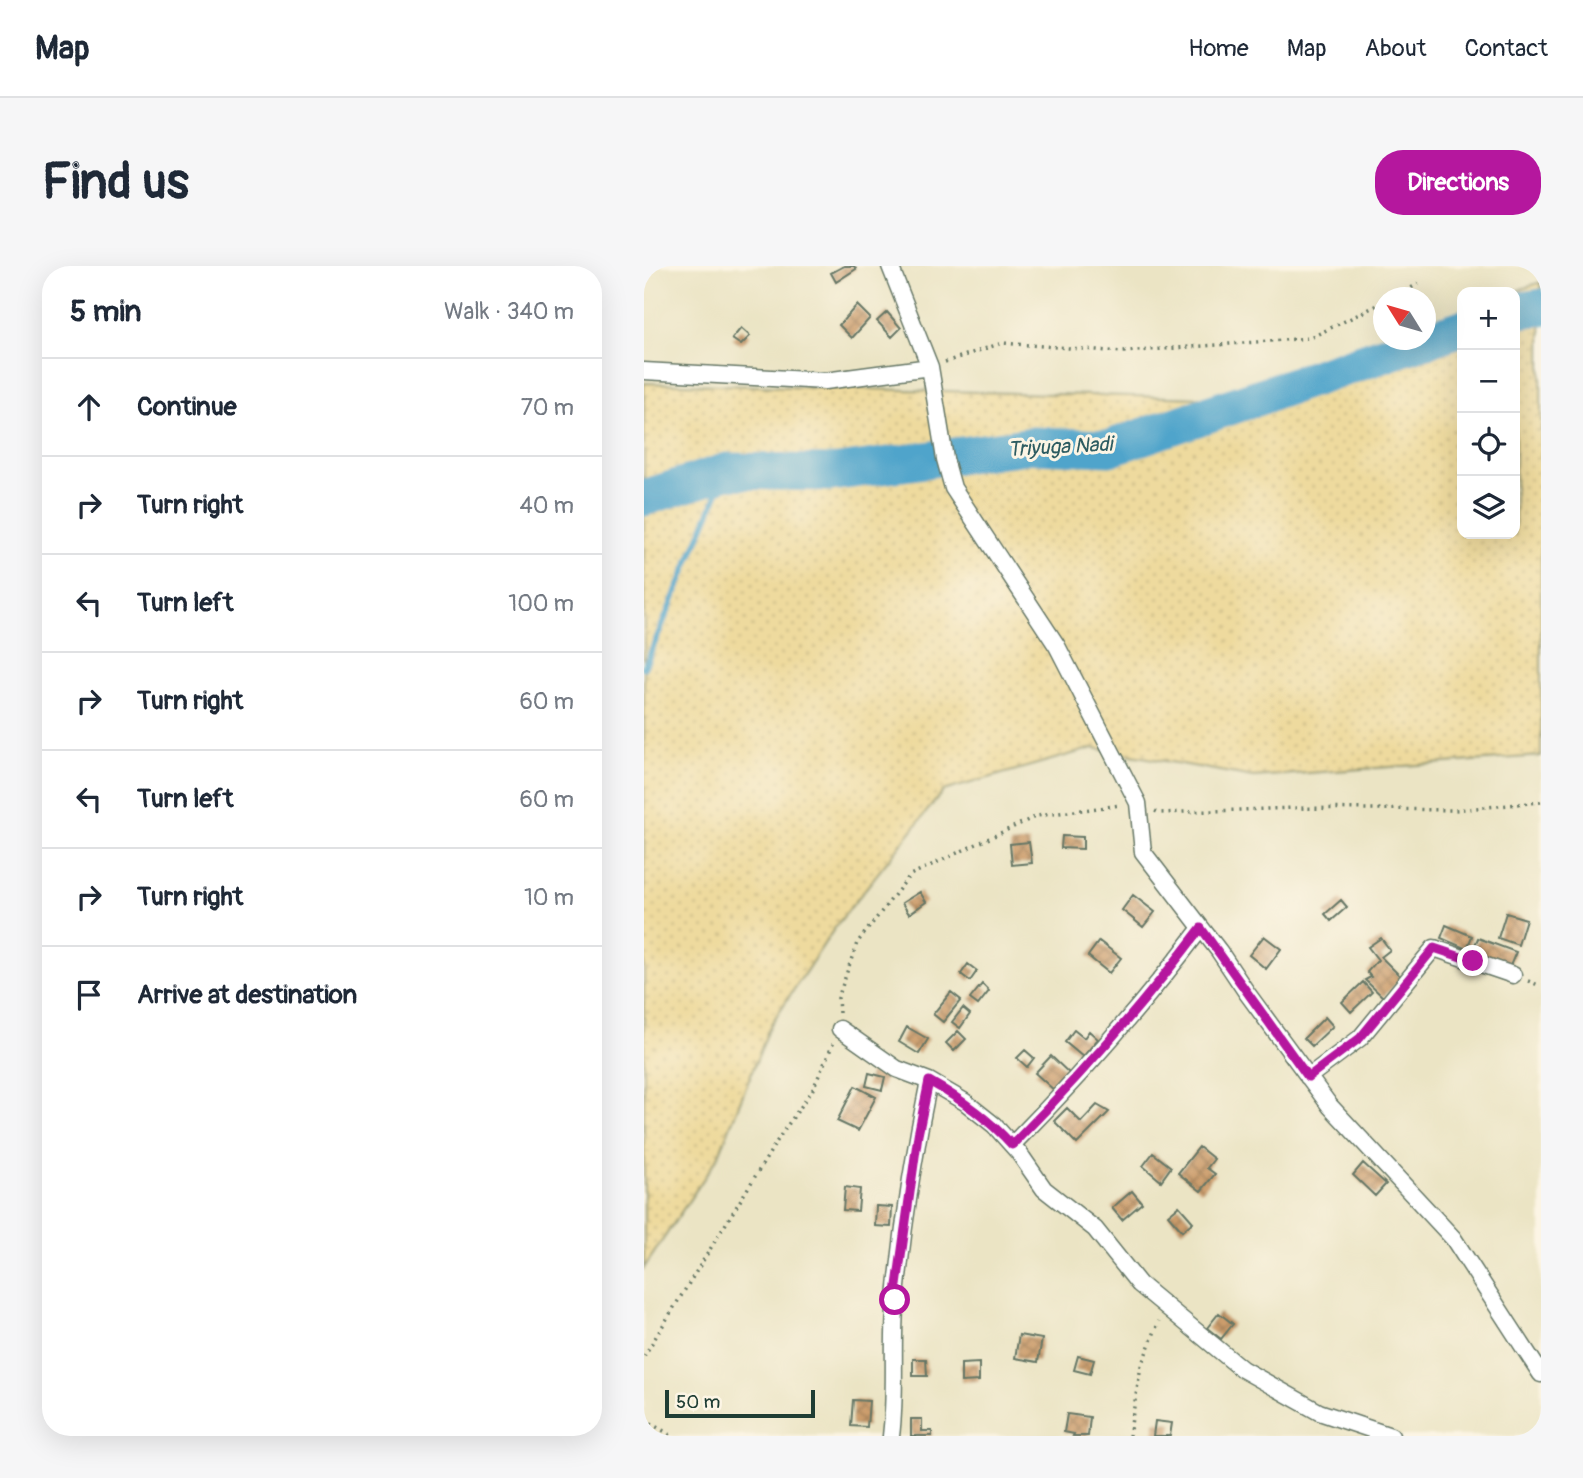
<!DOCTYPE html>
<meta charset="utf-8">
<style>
:root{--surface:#fff;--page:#f6f6f7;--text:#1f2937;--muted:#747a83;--line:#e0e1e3;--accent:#b5179e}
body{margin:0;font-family:Pangolin,sans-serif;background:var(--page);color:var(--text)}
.controls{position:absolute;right:21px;top:21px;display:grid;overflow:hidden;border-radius:14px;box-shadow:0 7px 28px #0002}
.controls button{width:63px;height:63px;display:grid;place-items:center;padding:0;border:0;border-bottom:2px solid var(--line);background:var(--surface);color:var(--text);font:35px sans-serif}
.compass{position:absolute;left:729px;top:21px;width:63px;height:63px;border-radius:50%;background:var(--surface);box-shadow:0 7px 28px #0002;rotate:307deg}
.scale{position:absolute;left:21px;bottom:18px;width:150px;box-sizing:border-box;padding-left:7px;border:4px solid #1f3d34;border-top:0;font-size:19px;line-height:24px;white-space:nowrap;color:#1f3d34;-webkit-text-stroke:5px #fcf5e5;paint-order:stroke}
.stop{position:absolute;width:21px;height:21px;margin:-16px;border:5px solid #b5179e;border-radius:50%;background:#fff}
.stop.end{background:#b5179e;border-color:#fff;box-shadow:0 2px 7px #0008}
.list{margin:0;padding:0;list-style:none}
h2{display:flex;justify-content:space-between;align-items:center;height:91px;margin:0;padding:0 28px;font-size:30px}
h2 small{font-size:23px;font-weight:400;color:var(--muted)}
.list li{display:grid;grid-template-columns:46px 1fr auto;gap:21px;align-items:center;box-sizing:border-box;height:98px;padding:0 28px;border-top:2px solid var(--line)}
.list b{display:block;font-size:26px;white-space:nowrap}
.list em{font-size:23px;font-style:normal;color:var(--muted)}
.icon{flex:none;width:38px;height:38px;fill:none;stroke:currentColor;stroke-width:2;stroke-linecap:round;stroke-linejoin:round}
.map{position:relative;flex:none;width:897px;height:1170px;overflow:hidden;border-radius:28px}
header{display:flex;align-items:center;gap:42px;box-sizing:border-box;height:98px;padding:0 35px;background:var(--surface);border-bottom:2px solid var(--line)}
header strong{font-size:33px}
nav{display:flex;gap:38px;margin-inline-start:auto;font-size:24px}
.intro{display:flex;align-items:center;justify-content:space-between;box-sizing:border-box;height:168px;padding:0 42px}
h1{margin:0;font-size:49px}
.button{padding:18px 32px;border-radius:28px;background:var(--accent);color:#fff;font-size:24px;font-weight:700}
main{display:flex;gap:42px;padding:0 42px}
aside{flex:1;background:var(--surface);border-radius:28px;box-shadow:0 7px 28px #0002}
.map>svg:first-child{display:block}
</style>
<header>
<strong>Map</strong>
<nav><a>Home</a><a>Map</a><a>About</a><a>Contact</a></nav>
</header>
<div class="intro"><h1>Find us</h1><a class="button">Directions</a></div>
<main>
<aside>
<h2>5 min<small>Walk · 340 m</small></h2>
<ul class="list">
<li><svg class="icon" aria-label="ahead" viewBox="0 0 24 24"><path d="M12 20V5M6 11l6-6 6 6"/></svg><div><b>Continue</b></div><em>70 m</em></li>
<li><svg class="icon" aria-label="right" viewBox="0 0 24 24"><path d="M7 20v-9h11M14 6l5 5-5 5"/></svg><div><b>Turn right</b></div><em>40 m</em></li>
<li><svg class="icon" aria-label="left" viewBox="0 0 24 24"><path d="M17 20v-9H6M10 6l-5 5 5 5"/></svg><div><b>Turn left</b></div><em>100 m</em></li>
<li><svg class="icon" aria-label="right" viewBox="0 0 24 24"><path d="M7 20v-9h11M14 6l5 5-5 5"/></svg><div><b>Turn right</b></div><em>60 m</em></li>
<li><svg class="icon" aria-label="left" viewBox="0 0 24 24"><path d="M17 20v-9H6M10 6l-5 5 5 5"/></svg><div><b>Turn left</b></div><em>60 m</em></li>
<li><svg class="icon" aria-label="right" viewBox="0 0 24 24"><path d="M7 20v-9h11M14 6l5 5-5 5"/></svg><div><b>Turn right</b></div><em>10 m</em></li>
<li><svg class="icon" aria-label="arrive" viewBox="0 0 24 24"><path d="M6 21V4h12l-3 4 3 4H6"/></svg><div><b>Arrive at destination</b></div></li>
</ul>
</aside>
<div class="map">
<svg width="897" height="1170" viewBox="0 0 897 1170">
<defs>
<pattern id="sand-dots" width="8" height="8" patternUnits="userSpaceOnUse" patternTransform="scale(1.75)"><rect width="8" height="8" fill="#eeda9e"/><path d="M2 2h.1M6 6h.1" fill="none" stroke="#ccbc89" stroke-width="1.8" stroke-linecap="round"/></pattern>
<pattern id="building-cross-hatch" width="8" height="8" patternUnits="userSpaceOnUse" patternTransform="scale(1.75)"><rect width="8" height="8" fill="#cc9d6c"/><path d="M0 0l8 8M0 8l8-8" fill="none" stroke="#a5815a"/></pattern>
</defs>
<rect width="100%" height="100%" fill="#fcf5e5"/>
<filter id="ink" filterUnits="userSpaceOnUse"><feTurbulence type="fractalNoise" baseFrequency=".0143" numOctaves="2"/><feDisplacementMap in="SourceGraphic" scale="14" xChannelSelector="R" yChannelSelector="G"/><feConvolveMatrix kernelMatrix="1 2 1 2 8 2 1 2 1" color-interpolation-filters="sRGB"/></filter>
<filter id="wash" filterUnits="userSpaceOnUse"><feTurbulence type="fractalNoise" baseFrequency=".00686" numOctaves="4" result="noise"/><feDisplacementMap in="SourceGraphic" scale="28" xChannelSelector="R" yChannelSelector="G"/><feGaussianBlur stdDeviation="1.57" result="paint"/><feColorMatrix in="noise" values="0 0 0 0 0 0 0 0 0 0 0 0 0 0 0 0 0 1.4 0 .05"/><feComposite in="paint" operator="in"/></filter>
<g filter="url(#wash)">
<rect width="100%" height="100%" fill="#ebe4c4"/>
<path fill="url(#sand-dots)" stroke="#868c69" stroke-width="2" d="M897,16V490L609,511L449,482L299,525L192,660L127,758L74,891L0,1002V117L639,134L765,74H782V66L818,48V268H871V26H869Z"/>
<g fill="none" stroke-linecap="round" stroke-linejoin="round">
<path stroke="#4fa4cb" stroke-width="6" d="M0,402L83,205"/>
<path stroke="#4fa4cb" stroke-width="37" d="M871,45L897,41
M0,232L83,205L187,207L389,179L465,182L818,62"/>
</g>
<g id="blocks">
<path fill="url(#building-cross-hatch)" d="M200,0H210L212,3L192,16L187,7Z
M213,39L226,52L208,72L195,59Z
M243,46L257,62L248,71L233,55Z
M97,62L106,70L97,79L88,73Z
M418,570L439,571V583L417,582Z
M385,576L388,597L368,599L366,578Z
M276,626L282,636L265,648L258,637Z
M489,629L511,646L499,661L478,644Z
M697,634L703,641L687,655L681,648Z
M862,647L882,653L874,679L854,672Z
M802,659L828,670L823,683L797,672Z
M620,670L637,683L622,703L605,689Z
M737,672L746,684L737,691L758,712L739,731L721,714L727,711L723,706L734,694L724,681Z
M834,672L872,686L866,700L828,686Z
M455,675L477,692L465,707L444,690Z
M324,698L333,705L326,715L317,708Z
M719,716L728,726L707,746L698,736Z
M338,718L345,725L334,739L326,733Z
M307,726L317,734L299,756L289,748Z
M319,742L326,748L316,762L308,756Z
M681,751L689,760L668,780L660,772Z
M263,761L284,773L275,788L255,776Z
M430,764L440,772L445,765L454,773L439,791L421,776Z
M314,765L322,773L310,785L302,777Z
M381,784L390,792L383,801L373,792Z
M407,790L426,808L411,825L391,807Z
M225,807L241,811L238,824L222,820Z
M211,820L232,831L214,865L193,855Z
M453,839L465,846L433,878L410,855L423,842L437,856Z
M555,881L570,893L563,902L571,908L557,925L534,907Z
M509,887L527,901L517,915L499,900Z
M719,897L742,918L731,930L709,909Z
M201,921L216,923L214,945L199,944Z
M488,925L498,937L478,954L468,942Z
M232,940L248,941L247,961L231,960Z
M535,940L549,956L538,965L524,949Z
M575,1047L589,1058L577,1073L563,1062Z
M375,1069L398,1073L394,1096L371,1092Z
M434,1090L450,1094L446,1108L430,1104Z
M269,1093H282L283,1110H269Z
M335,1097V1115L317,1116V1098Z
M209,1134L225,1135L223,1161L207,1160Z
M423,1148L446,1151L444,1170H429L430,1168L420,1166Z
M267,1153H278V1165H288V1170H267Z
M511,1155L528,1157L526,1170H509Z"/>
</g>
</g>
<g filter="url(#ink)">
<use href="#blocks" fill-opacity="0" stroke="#676" stroke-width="2"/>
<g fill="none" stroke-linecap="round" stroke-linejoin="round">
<defs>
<path id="minor" d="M246,0L286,101L301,193L309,222L413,380L494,537L499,586L575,685L603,727L686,840L809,972L897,1108
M0,105L181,115L286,101
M196,763L253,803L285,815L321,836L350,859L375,887L400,923L451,963L495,1018L598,1103L675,1146L747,1170
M664,811L716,772L790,682L869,709
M368,879C436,810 499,739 557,662
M247,1170C253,1123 247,1078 252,1031C259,959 270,886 285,815"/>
</defs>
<use href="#minor" stroke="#676" stroke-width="19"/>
<path stroke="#676" stroke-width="3.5" stroke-dasharray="2 5" stroke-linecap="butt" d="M749,32L774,18
M301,96L358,77L479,86L666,72L740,36
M511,545L515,547L649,542L811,544L897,536
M884,715L897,720
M195,747L194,732L213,677L266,609L393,550L477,539
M0,1090L138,867L168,825L189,778
M0,1154L29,1170
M485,1170L497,1100L515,1055"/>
<use href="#minor" stroke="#fff" stroke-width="16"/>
</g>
</g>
<g fill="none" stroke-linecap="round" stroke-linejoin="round" filter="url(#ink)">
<path stroke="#b5179e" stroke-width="9" d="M251,1034L274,869L285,815C317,833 344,852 368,879C436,810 499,739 557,662L664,811L716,772L790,682L829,695"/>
</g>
<g text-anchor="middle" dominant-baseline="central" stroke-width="6" stroke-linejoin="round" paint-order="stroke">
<g font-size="21" font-style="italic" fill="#2d5c61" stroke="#fcf5e5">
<text transform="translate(416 181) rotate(-3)">Triyuga Nadi</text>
</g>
</g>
</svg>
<div class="controls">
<button>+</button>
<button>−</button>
<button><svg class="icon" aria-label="locate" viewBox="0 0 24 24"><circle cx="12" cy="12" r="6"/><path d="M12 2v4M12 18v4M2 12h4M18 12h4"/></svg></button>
<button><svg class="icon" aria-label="layers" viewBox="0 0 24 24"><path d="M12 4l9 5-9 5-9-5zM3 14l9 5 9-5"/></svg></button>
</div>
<svg class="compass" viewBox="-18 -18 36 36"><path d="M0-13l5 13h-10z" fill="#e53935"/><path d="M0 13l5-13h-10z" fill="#747a83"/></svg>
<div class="scale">50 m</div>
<div class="stop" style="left:251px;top:1034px"></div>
<div class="stop end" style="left:829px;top:695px"></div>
</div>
</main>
